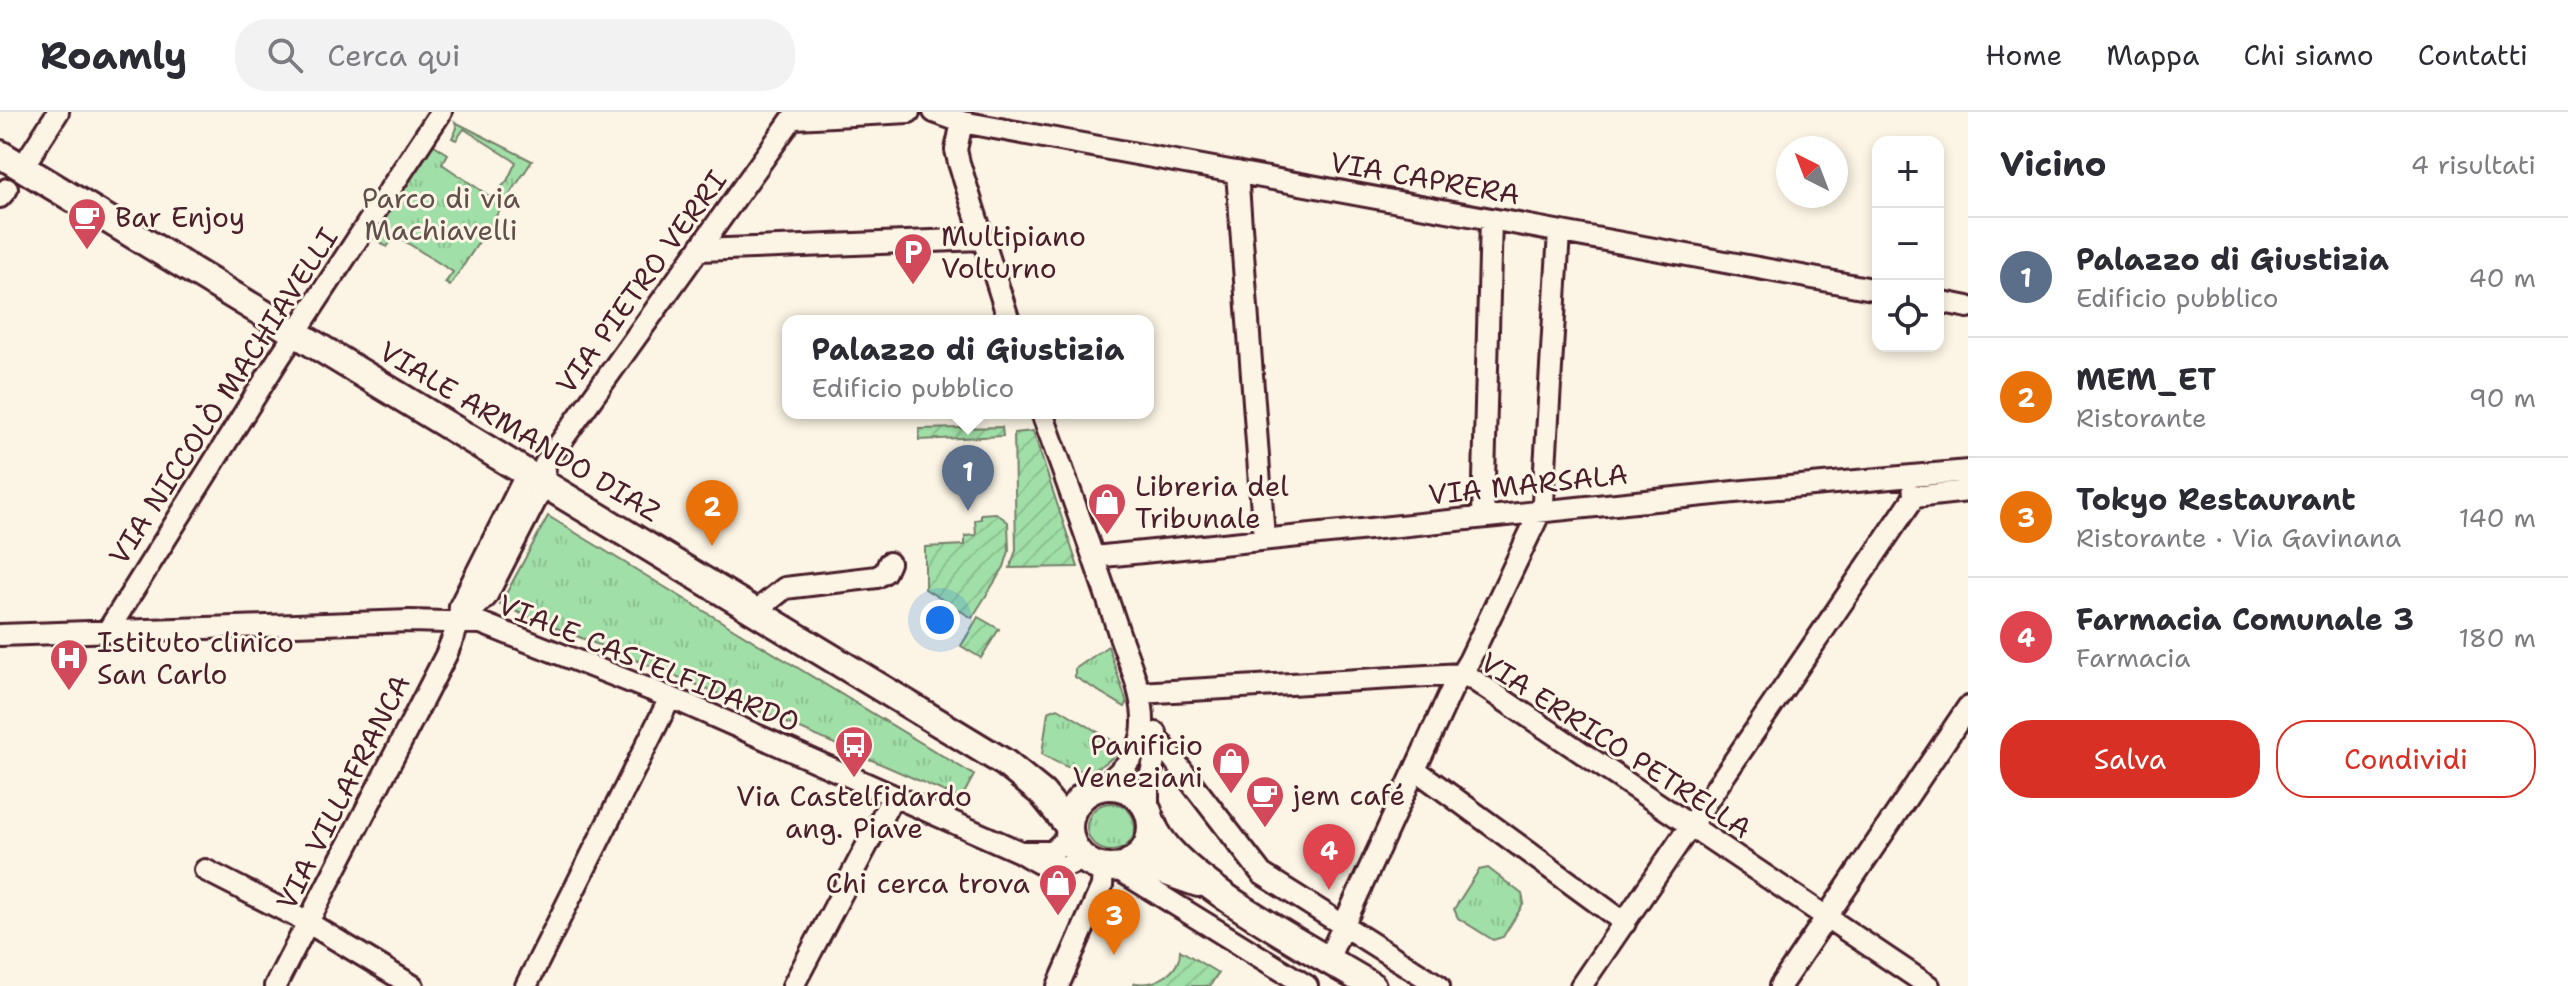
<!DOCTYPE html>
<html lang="it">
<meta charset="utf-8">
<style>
:root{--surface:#fff;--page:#f2f2f3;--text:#2b2b33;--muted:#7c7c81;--line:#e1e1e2;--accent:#d93025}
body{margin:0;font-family:"Shantell Sans",sans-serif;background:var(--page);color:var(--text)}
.controls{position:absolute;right:24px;top:24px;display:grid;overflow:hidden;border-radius:16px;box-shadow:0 4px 12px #0003}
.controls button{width:72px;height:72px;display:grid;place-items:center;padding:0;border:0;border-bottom:2px solid var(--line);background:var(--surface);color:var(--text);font:40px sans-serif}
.compass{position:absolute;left:1776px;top:24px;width:72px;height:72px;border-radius:50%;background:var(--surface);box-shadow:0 4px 12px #0003;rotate:318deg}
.you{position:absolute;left:940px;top:508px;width:28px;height:28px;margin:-20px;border:6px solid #fff;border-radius:50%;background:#1a73e8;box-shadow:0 0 0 12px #1a73e833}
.badge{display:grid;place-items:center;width:52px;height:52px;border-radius:50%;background:var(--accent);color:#fff;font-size:26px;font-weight:700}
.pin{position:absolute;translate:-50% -66px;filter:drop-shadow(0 2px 4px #0008)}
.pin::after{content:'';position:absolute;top:42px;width:28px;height:24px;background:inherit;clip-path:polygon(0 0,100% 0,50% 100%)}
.popup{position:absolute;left:782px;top:203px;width:372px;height:104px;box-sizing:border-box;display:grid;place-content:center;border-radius:16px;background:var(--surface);filter:drop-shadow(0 2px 6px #0005);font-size:26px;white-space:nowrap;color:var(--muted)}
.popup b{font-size:30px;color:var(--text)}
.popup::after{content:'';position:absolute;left:50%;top:100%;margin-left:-16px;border:16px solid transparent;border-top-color:var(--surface)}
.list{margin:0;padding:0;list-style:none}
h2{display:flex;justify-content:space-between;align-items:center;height:104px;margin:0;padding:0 32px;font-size:34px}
h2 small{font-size:26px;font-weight:400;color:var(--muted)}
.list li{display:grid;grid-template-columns:52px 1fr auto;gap:24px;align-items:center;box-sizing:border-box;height:120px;padding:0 32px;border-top:2px solid var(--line)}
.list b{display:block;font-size:30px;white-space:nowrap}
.list p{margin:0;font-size:26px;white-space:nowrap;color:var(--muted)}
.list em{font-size:26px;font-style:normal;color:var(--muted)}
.actions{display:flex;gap:16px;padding:24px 32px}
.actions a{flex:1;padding:18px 0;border:2px solid var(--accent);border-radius:32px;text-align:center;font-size:28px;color:var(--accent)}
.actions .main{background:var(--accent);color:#fff}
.icon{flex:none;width:44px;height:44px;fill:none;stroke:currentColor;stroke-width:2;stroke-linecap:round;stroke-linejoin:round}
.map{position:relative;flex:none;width:1968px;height:874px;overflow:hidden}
header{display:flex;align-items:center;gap:48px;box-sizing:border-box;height:112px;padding:0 40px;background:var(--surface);border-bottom:2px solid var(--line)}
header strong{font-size:38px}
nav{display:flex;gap:44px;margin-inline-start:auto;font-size:28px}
.search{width:560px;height:72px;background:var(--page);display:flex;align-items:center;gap:20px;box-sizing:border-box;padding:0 28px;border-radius:32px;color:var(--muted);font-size:30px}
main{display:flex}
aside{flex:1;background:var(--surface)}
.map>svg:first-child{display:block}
</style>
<header>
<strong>Roamly</strong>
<div class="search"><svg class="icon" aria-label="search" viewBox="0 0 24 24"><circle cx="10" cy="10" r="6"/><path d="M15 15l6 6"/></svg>Cerca qui</div>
<nav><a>Home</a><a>Mappa</a><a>Chi siamo</a><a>Contatti</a></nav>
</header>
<main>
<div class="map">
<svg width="1968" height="874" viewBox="0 0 1968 874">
<defs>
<pattern id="grass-tufts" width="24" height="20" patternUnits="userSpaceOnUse" patternTransform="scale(2)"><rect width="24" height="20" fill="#a0dfa7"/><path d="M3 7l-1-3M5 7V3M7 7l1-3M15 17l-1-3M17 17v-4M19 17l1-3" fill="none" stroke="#8bbf90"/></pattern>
<pattern id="garden-furrows" width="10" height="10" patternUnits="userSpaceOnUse" patternTransform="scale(2)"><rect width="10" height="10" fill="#a0dfa7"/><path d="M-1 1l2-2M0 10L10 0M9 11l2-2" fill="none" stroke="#8bbf90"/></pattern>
</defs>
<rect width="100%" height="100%" fill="#fcf5e5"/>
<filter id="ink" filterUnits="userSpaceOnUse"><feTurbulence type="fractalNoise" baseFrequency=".0125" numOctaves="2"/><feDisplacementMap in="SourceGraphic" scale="16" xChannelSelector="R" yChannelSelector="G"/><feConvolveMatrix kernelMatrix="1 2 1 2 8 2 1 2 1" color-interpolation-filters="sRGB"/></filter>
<g filter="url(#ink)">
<path fill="url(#grass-tufts)" stroke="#757f69" stroke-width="2" d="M455,10L532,49L450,174L445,171L453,160L395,123L387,135L371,124L431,31L448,42L442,52L492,86L507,69L516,50L464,17L456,28L452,26L457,16Z
M548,404L974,663L961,687L727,585L500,493Z
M1108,534L1127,591L1125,595L1075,565V557Z
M1058,596L1116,631L1119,638C1094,669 1071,660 1042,642L1048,600Z
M1087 715a24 24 0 1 1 48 0a24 24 0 1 1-48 0Z
M1488,756L1522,782L1524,791L1503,825L1493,828L1458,806L1454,797L1479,758Z"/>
<path fill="url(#garden-furrows)" stroke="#757f69" stroke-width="2" d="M1002,315L1003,324L919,328V317Z
M1033,319L1078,455L1010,456L1016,438L1014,321Z
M996,401L1008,410L1009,439L1004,455L972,506L925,477V435L965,433V424L976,423L975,408L981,407V402Z
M978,505L999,517L981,546L961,534Z
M1180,838L1218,861L1210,874H1133L1135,871C1156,874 1180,861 1180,838Z"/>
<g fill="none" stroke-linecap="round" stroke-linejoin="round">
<defs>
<path id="minor" d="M934,0L962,10L1878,178
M795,6L909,0
M962,10L956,38L959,51L1009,209
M22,56L58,0
M1237,60L1264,426
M0,85L7,77
M700,138L982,127
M1938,189L1968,195
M1042,301C1068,372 1093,443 1117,515C1127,548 1148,587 1142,622C1137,645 1120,660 1102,675
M1914,385L1968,379
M1483,404L1491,107
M1094,445L1734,380L1968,359
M756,499L785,476L877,465L885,460L889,451
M459,511L486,485L544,372L545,352L797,0
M107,520L279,246L441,0
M0,523L410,509L481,511L684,591L1018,739C1045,755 1054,763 1084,746
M1139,581L1461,562L1471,566L1929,874
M1157,626L1262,762L1439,874
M1416,658L1625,811
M1148,698V675L1157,635L1156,621
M1022,740H1052L1070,723
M1116,756L1307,874
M205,758L307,810L413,874
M1328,847L1452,577L1469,549L1540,400L1543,390L1559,120
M275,874L446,543L459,511L460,494L527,361
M526,874L670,586
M793,874L893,684
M1058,874L1102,774L1103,755
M1581,874L1914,385L1913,365
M1780,874L1968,595"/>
<path id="major" d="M0,42L1005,651L1042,681L1069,714
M1069 715a41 41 0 1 1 82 0a41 41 0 1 1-82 0Z
M1152,711C1171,766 1319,841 1372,874
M1130,750L1155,756L1198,771"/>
</defs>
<use href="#minor" stroke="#4a1f2b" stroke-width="26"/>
<use href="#major" stroke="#4a1f2b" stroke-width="32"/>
<use href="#minor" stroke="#fcf5e5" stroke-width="20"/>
<use href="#major" stroke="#fcf5e5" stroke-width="26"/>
</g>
</g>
<defs>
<symbol id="cafe-pin" viewBox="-11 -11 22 30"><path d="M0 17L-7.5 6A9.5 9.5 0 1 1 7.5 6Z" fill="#d1495b" stroke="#fcf5e5"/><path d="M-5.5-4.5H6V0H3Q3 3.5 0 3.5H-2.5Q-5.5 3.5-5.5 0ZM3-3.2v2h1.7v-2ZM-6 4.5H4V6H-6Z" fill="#fff"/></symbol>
<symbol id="parking-pin" viewBox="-11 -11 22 30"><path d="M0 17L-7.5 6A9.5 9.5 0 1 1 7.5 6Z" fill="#d1495b" stroke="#fcf5e5"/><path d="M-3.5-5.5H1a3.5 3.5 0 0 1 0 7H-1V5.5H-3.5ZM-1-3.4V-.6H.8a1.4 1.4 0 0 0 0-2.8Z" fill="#fff"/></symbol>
<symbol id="shop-pin" viewBox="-11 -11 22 30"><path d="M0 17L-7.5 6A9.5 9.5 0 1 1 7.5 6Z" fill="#d1495b" stroke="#fcf5e5"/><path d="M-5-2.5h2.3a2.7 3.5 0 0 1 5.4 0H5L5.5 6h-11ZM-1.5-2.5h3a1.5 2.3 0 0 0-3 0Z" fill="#fff"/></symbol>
<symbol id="hospital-pin" viewBox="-11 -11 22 30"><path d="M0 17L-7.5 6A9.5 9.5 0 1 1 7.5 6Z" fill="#d1495b" stroke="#fcf5e5"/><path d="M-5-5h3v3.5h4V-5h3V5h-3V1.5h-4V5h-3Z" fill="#fff"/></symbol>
<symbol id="bus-pin" viewBox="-11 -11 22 30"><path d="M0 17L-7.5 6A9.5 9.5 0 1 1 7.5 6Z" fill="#d1495b" stroke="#fcf5e5"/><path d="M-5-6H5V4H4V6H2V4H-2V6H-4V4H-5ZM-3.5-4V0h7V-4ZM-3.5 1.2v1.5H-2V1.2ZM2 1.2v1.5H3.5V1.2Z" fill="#fff"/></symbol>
</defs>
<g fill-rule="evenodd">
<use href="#cafe-pin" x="65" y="83" width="44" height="60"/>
<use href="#parking-pin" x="891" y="118" width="44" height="60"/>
<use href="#shop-pin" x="1085" y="368" width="44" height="60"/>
<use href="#hospital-pin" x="47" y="524" width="44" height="60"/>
<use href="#bus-pin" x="832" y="611" width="44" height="60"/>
<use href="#shop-pin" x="1209" y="627" width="44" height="60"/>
<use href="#cafe-pin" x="1243" y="661" width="44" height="60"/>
<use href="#shop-pin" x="1036" y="749" width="44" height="60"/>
</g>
<g text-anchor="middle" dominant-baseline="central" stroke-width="6" stroke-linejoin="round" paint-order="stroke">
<g font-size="28" fill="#4a1f2b" stroke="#fcf5e5">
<text transform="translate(1425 66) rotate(10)">VIA CAPRERA</text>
<text transform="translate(641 170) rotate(-54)">VIA PIETRO VERRI</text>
<text transform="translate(223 284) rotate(-57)">VIA NICCOLÒ MACHIAVELLI</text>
<text transform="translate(520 319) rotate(31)">VIALE ARMANDO DIAZ</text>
<text transform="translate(1528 372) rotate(-6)">VIA MARSALA</text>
<text transform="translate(649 551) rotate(22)">VIALE CASTELFIDARDO</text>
<text transform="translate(1616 633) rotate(33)">VIA ERRICO PETRELLA</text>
<text transform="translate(343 680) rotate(-63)">VIA VILLAFRANCA</text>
</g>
<g font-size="28" fill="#604f4a" stroke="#fcf5e5">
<text x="441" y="86">Parco di via<tspan x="441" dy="32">Machiavelli</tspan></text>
</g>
<g font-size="28" fill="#4a1f2b" stroke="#fcf5e5" text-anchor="start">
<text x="115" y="105">Bar Enjoy</text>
<text x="941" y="124">Multipiano<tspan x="941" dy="32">Volturno</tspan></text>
<text x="1135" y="374">Libreria del<tspan x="1135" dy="32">Tribunale</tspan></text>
<text x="97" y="530">Istituto clinico<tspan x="97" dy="32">San Carlo</tspan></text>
<text x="1203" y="633" text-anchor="end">Panificio<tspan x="1203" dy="32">Veneziani</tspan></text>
<text x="1293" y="683">jem café</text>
<text x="854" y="684" text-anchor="middle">Via Castelfidardo<tspan x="854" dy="32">ang. Piave</tspan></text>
<text x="1030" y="771" text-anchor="end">Chi cerca trova</text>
</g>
</g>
</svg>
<div class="controls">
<button>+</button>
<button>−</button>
<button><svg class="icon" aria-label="locate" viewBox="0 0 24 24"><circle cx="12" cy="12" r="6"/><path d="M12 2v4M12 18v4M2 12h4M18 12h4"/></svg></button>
</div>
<svg class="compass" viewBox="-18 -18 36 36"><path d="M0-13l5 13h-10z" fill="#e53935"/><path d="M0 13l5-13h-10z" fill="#7c7c81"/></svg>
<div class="you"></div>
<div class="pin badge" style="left:968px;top:399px;background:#5c6f8a">1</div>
<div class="popup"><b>Palazzo di Giustizia</b>Edificio pubblico</div>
<div class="pin badge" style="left:712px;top:434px;background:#e8710a">2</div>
<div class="pin badge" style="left:1114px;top:843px;background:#e8710a">3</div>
<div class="pin badge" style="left:1329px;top:778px;background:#e0444e">4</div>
</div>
<aside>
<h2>Vicino<small>4 risultati</small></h2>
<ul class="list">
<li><span class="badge" style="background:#5c6f8a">1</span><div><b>Palazzo di Giustizia</b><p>Edificio pubblico</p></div><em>40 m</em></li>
<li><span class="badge" style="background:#e8710a">2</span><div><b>MEM_ET</b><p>Ristorante</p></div><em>90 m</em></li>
<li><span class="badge" style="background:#e8710a">3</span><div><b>Tokyo Restaurant</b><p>Ristorante · Via Gavinana</p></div><em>140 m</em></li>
<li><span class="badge" style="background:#e0444e">4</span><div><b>Farmacia Comunale 3</b><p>Farmacia</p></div><em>180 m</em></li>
</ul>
<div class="actions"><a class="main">Salva</a><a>Condividi</a></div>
</aside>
</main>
